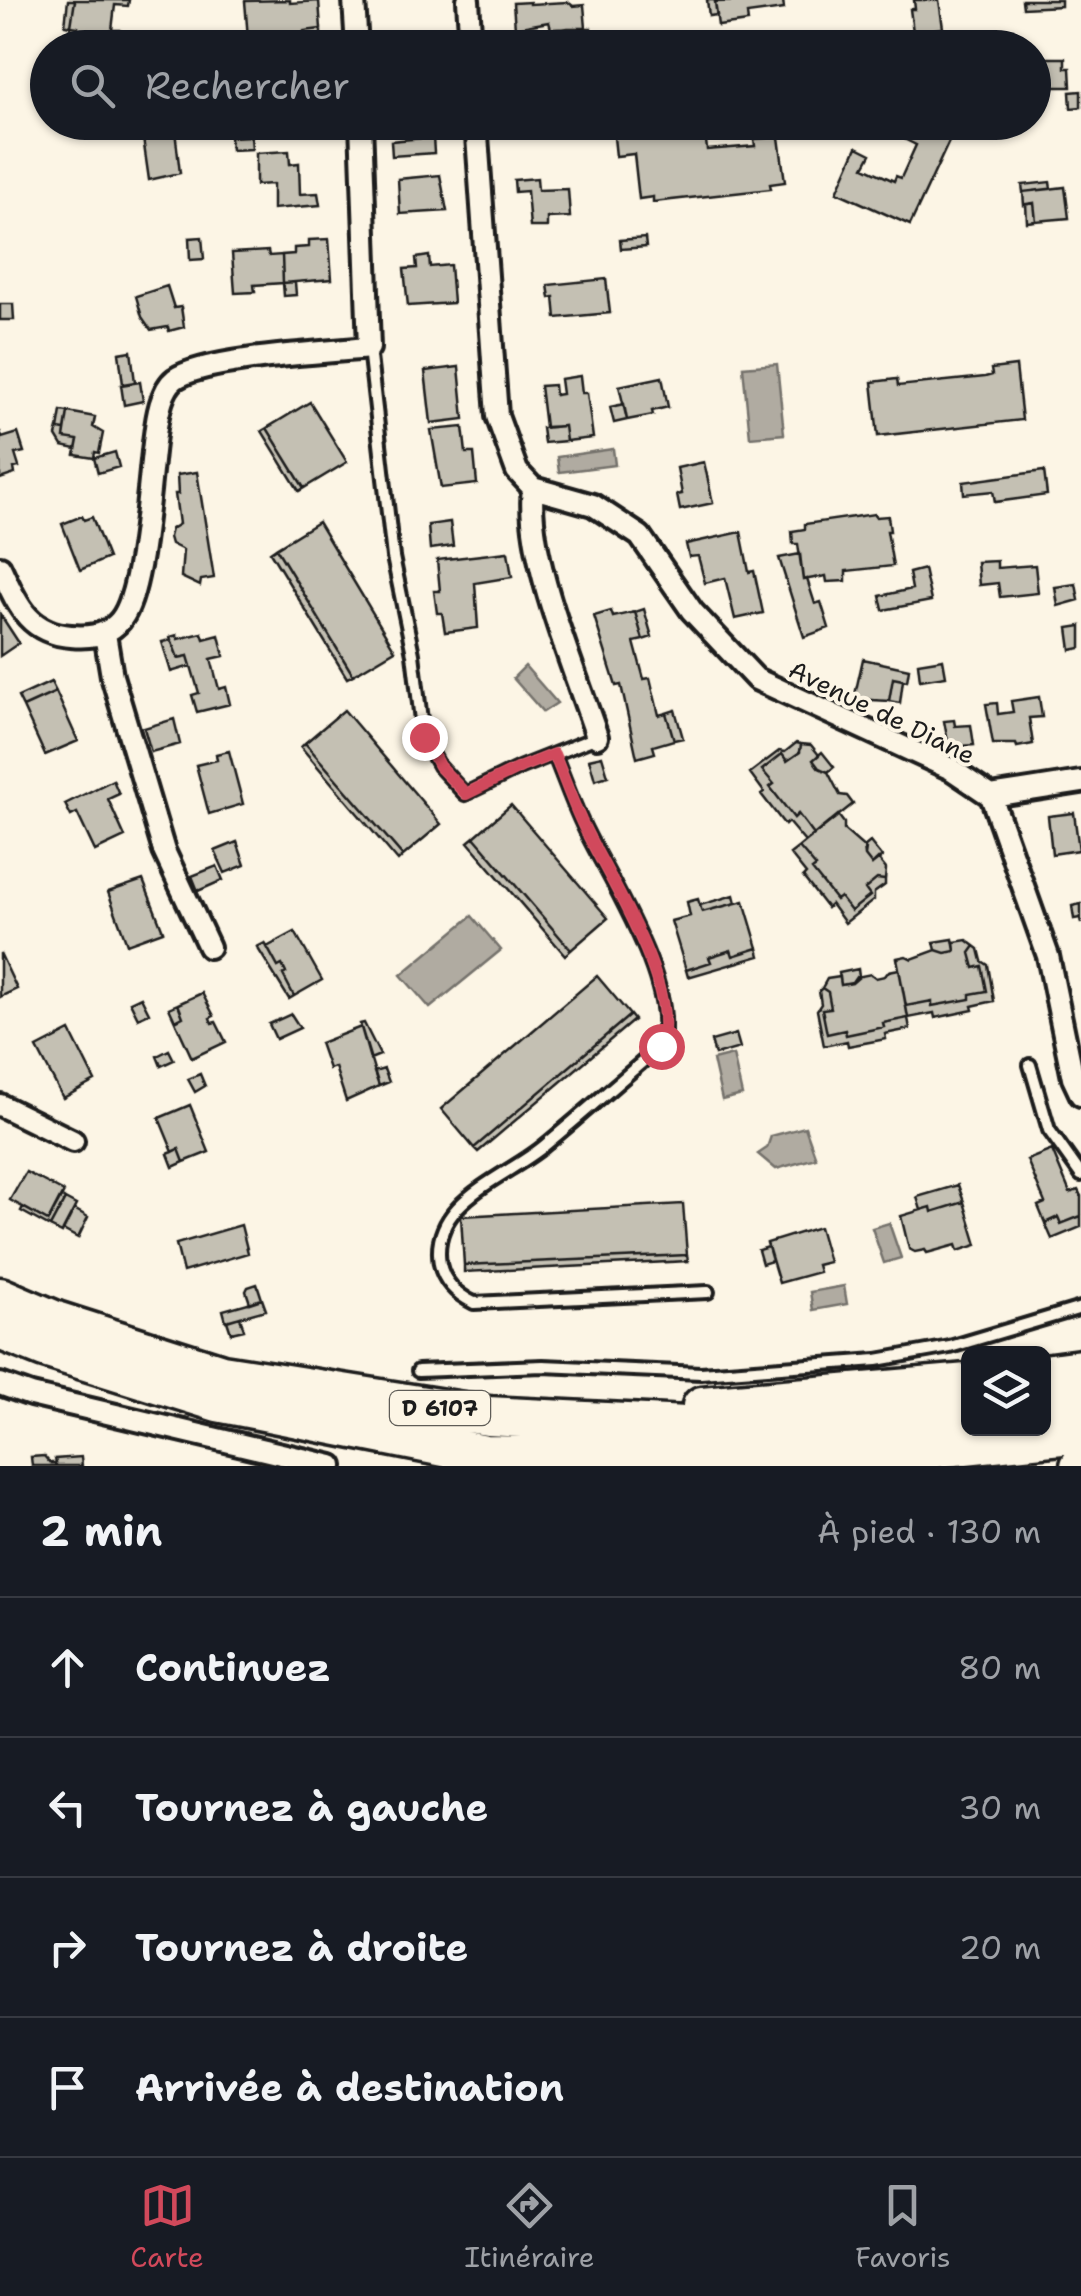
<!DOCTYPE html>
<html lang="fr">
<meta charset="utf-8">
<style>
:root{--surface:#171b24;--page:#20242c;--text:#f1f3f6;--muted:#9ea1a6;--line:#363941;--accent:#d1495b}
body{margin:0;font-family:"Shantell Sans",sans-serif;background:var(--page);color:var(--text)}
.controls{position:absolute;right:30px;bottom:30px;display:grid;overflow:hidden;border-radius:15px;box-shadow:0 2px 8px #0004}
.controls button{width:90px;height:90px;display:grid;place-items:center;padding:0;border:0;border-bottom:2px solid var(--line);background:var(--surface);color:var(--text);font:50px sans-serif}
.stop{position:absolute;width:30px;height:30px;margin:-22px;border:8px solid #d1495b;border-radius:50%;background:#fff}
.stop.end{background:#d1495b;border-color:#fff;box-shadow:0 2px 10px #0008}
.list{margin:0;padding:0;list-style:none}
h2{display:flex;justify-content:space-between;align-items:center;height:130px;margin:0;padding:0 40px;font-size:42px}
h2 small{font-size:32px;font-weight:400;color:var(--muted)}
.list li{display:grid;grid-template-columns:65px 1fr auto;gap:30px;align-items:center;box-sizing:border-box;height:140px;padding:0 40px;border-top:2px solid var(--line)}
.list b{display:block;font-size:38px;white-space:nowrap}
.list em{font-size:32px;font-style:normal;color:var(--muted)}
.icon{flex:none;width:55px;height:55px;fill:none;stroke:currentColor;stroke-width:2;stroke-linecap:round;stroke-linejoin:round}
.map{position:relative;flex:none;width:1081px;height:1466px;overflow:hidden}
.search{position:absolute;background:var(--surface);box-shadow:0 2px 8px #0004;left:30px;right:30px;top:30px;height:110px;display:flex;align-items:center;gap:25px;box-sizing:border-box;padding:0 35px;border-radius:55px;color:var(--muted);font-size:38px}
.sheet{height:690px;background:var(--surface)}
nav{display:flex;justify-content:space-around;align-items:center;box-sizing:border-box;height:140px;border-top:2px solid var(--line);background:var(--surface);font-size:28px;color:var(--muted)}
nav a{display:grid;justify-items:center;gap:5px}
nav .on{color:var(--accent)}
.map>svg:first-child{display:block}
</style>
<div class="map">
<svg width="1081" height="1466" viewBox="0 0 1081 1466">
<rect width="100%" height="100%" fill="#fcf5e5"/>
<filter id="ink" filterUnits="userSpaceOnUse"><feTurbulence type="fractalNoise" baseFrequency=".01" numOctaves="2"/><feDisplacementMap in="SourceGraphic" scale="20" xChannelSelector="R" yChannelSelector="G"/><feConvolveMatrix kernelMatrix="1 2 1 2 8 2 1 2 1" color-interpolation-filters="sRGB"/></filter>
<g filter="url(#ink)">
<path fill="#b0aba1" stroke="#75726c" stroke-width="2.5" d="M777,364L784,434L750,437L743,367Z
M613,449L615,465L559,472L557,457Z
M525,666L557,703L543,712L513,678Z
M472,916L501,950L430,1008L401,975Z
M733,1055L742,1095L722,1100L713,1060Z
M805,1127L816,1158L776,1169L758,1154L767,1148L771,1136Z
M889,1223L901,1258L884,1263L872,1228Z
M844,1286L847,1304L813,1310L810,1292Z"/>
<path fill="#c4c0b3" stroke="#1c1c1c" stroke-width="2.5" d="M68,0H75L71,26L65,25Z
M75,0H129L128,6L115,5L112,30H120L118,48H76L78,27L71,26Z
M290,0V3L319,1L321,29L304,31V42L283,44L282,40L248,38L245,1Z
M707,0H720L715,2L717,15L709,16Z
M783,0L784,9L747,14L748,22L718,26L715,2Z
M914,0H939L943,28L913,32L910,9H915Z
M1022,0H1061V6L1023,8Z
M530,2V4L568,2L573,6L584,5L586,28L551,29L549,22L515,28L513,3Z
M71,26L78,27L76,48H69Z
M568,28H591L592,36L562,39L561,29Z
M321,29V41L304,42V31Z
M244,37L282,40L283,44L304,42L305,48H245Z
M1036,58H1065V68H1070L1071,87H1036Z
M1081,91V107L1071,108L1070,92Z
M174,122L180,173L149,180L141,124Z
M414,122L415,131L391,133L387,122Z
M521,122H574V128L553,130V124L521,126Z
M632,122H704L707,150L755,146L754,139L779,137L785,182L770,184L771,189L653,202V197L639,199L634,154L616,156L613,128L633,125Z
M914,122H925L952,135L910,225L837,192L857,147L871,154L864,167L894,181L896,176L901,178L916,145L906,140Z
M251,136L252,149L231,150L230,137Z
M433,137L434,153L392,156L391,141Z
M289,151L290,164L299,163L300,194L318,193L320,205L273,209V184L256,185V153Z
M440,175L447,211L400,214L398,179Z
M537,178L538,190L568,189L570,217L547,218V227H530L527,191L515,192L514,180Z
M1050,182L1051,189L1023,192L1022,185Z
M1065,187L1069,218L1036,221L1034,203L1024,205L1023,192Z
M1034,203L1036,221L1027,222L1026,204Z
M202,237L204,259L190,260L189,238Z
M645,238L646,247L621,249L620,240Z
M329,239L332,279L283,283L282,255L294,254V248L309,247V240Z
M268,251L269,256L282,255L283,283L254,285L255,292L235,293L232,253Z
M429,256L430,267L450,265L453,303L408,306L404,269L417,268L416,258Z
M606,279L610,313L556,318L554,297L550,298L548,285Z
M295,282L296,295L284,296L283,283Z
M167,286L174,308L181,307L184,327L169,331L168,327L151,330L142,317L136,296Z
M0,304H13L14,320H0Z
M131,351L135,382L123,384L119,353Z
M1016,366L1022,420L878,436L872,382L897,379L898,386L985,377L992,375L991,369Z
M459,367L464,419L431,423L425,371Z
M580,376L582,393H587L593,438L566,441L564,426L545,427L540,386L554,385L555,395L562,394L560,379Z
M662,377L668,407L652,411L653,415L627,420L619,386Z
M140,382L143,401L124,405L121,385Z
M310,402L347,462L304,488L267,428Z
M624,404L627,420L614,423L610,407Z
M61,411L68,412L65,430L58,429Z
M68,412L95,417L93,427L103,433L99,453L95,452L94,458L75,455L78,440L64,438Z
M564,426L566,441L544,443L542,428Z
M463,427L466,453H474L477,484L441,488L431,430Z
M267,428L304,488L299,491L262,431Z
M58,429L65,430L64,438L78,440L76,449L62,446L56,436Z
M0,431L2,438L18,433L24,452L15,454L19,467L14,468L15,474L0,479Z
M115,452L119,467L98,473L94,458Z
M704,462L713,503L680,510L677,495L682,494L677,468Z
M1044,471L1047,495L995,502L993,491L964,494L963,482Z
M197,472L214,578L201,580L200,586L181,577L183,550L171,544L169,537L171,529L179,524L175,494H178L177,475Z
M874,514L876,517L888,516L890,531H887L893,566L846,571V581L827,582L826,576L803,580L798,544H793L792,531L805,529V524Z
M82,516L84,520L92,517L108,558L80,570L62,524Z
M318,522L395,650L353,675L276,548Z
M450,522L453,546L430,549L428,525Z
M741,532L749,572L754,571L763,613L735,619L725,578L705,583L698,556L689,557L686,544Z
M276,548L353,675L347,678L270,552Z
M508,552L512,577L475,583L478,628L445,632L442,613H437L434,591H440L437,560Z
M800,554L803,580L807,579L815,604L821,602L829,628L804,637L779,558Z
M997,561V568L1035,565L1038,593L1000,597L998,583L979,585L977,562Z
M924,569L931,601L883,610L880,596L912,589L909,573Z
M1076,584L1079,600L1058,606L1055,587Z
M644,609L652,637L643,640L635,612Z
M611,611L613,617L635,612L643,640L634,642L644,679L650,678L659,715L666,713L674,740L653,746L655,753L637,758L621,685L616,686L594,616Z
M0,614L19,643L0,656Z
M1081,626V648L1071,650L1068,628Z
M202,633L204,639L219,635L224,656L211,659L219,689L226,687L230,704L197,712L192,695L199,693L188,656L178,658L170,637L177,635L178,639Z
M171,640L178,658L188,656L191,666L171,672L162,642Z
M863,659L909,669L907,681L893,678L889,701L854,699Z
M943,659L946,676L920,680L918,663Z
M893,678L903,680L900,703L889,701Z
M51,682L56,692L23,707L18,697Z
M56,692L78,741L45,755L23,707Z
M1039,697L1042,717L1029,718L1033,744L1017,747L1016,744H993L986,704L997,703L998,714L1013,712L1011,701Z
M344,710L441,824L403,856L305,743Z
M675,710L683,738L674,740L666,713Z
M174,719L180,744L151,752L144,728Z
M954,720L955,726L971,725L974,745L949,747L944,721Z
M305,743L403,856L398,861L301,747Z
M796,743L801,744L800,752L787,761L782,754L762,770L774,784L770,787L794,818L798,814L814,835L805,842L788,822L785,825L761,794L764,792L750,773L779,751L785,752Z
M801,744L811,745L819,755L813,760L819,768L828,772L840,795L847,796L853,804L814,835L798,814L794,818L770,787L774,784L762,770L782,754L787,761L800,752Z
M229,751L243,804L209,814L196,765L217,760L216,754Z
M822,752L834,767L828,772L819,768L813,760Z
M602,756L608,776L595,780L589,759Z
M113,780L119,794L108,799L125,837L95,851L77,813L71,816L65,804Z
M511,805L608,918L571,950L474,837Z
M1074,813L1079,850L1052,854L1048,816Z
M838,815L844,823V830L866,849L865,856L872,865L878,859L886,869L885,880L877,879L865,889L870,896L851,911L840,897L836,900L812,870L816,867L799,847Z
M474,837L571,950L565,955L468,842Z
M237,842L245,865L225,873L215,851Z
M870,842L882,857L872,865L865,856L864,847Z
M799,847L816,867L812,870L836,900L840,897L851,911L870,896L865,889L877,879L885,880V885L874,893V900L845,923L831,904L827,908L803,877L806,874L790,854Z
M217,866L223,880L198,891L192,876Z
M143,880L163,931L127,944L108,892Z
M734,895L736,903L702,912L700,905Z
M698,899L702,912L744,901L758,948L733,956L731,950L709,957L711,962L686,970L671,921L690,916L687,902Z
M1081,904V924L1080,918L1074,919L1072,906Z
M295,932L322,980L294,996L283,975L286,973L282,965L278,967L267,947Z
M953,939L955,951L945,953L936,950L934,942Z
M967,940L975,946L970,953L974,968L982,966L987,991L970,994V999L932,1006V1001L906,1006L897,958L906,956L912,959L936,950L945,953L955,951L954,942Z
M265,943L278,967L282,965L286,973L283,975L294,996L289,999L257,947Z
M975,946L979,949L982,961L988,965L994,1001L972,1006L973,1010L935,1018L934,1013L908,1018L906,1006L932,1001V1006L970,999V994L987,991L982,966L974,968L970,953Z
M758,948L760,956L688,977L686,970L711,962L709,957L731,950L733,956Z
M0,953L17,989L0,997Z
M858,969L859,977L852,983L841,985L839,973Z
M899,969L908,1018L883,1023L884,1027L846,1035L845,1030L827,1034L822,1009L831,1008L828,992L822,988L827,979L840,977L841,985L852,983L856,977L871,974L876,978L885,976L889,971Z
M597,976L630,1015L474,1148L441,1109Z
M822,988L828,992L831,1008L822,1009L827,1034L845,1030L846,1035L884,1027L883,1023L908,1018L910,1029L885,1034L886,1039L848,1046L847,1041L824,1046L817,1010L821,1004L819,991Z
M202,993L214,1016L210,1018L212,1023L216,1022L226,1042L192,1058L175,1021L183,1017L178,1004Z
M141,997L149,1013L138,1018L130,1002Z
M178,1004L183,1017L175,1021L169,1008Z
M291,1014L300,1028L276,1039L269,1024Z
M630,1015L634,1020L478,1152L474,1148Z
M364,1023L380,1055L370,1059L360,1024Z
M361,1027L379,1086L346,1101L335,1067L329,1069L320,1043Z
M70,1031L95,1081L63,1098L37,1048Z
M736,1034L740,1048L715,1055L711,1041Z
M169,1050L174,1060L161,1066L157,1056Z
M384,1069L389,1082L379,1086L374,1072Z
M200,1074L205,1086L195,1092L188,1079Z
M190,1105L209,1152L184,1162L179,1149L173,1152L159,1118Z
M179,1149L184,1162L173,1167L168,1154Z
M1052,1150L1070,1193L1078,1190L1081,1196V1216L1061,1224L1058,1217L1045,1223L1038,1206L1045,1203L1027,1160Z
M26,1172L64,1192L48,1221L10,1200Z
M958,1185L964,1202L932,1212L931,1207L921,1210L917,1197Z
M61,1196L65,1199L50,1227L21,1211L23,1207L48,1221Z
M65,1199L76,1205L62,1233L50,1227Z
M964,1202L977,1245L958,1251L956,1245L927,1253L925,1250L915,1252L909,1249L901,1216L931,1207L932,1212Z
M683,1204L687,1255L464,1265L461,1216Z
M74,1209L88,1217L78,1238L63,1230Z
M1081,1216V1227L1052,1239L1045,1223L1058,1217L1061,1224Z
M241,1225L248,1253L183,1272L176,1244Z
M819,1227L829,1262L817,1265L819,1272L779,1283L767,1243Z
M768,1247L772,1261L762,1264L758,1250Z
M687,1255L688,1261L464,1272V1265Z
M257,1284L262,1299L250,1303L246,1291L248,1287Z
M262,1299L266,1310L226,1321L223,1310Z
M240,1317L244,1330L231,1333L227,1321Z
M44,1456L50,1463H56L55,1459L81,1457L82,1466H32L31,1457Z"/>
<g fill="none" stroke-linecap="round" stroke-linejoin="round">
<defs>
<path id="lane" d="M369,348L393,557L413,654L423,737L439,766L465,794L521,767L597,737
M554,754C565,780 574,808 587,833C612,884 680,990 661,1046C622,1079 584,1113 544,1146C506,1178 429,1201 440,1264C444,1283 458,1295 474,1303L708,1292
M1030,1065L1049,1130L1081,1175
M418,1371L543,1366L701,1373L877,1360L950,1347L1081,1308"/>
<path id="street" d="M354,0L357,48
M468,0L471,48
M476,122L497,416L517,471L533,488L593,505L640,536L692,611L756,679L951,769L991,796L1048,956L1073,1078L1081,1095
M533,488C525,555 575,670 597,737
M0,567C17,603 27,633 71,636C92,638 113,634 124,615C144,582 149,478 155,435C157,418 161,390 175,379C204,358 327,352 369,348L361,122
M105,634L112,676L164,851L209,947
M991,796L1081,782
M0,1105L73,1141
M0,1384L31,1395L332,1466"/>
<path id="highway" d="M0,1297L56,1321L222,1374L488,1416L746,1429L895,1422L968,1415
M0,1330L45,1348L218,1402L485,1455L743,1460L897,1452L1081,1433
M1044,1374L1081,1369
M702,1406L968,1383
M1044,1408L1081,1402
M1080,1466H1081"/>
</defs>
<use href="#lane" stroke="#1c1c1c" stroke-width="18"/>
<use href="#street" stroke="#1c1c1c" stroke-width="28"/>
<use href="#highway" stroke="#1c1c1c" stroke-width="45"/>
<use href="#lane" stroke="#fcf5e5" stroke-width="10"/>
<use href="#street" stroke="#fcf5e5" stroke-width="20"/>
<use href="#highway" stroke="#fcf5e5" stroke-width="38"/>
</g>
</g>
<g fill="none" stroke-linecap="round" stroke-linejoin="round" filter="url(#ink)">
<path stroke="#d1495b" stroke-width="12" d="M424,737L439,766L466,794L521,767L554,754C565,780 574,808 587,833C612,883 680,990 661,1046"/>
</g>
<g text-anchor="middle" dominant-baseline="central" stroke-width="8" stroke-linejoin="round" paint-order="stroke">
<rect fill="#fcf5e5" stroke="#5f5d58" stroke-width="2.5" x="390" y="1391" width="100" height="34" rx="8"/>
<g font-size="22" font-weight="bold" fill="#1c1c1c">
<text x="440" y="1408">D 6107</text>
</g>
<g font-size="25" fill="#1c1c1c" stroke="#fcf5e5">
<text transform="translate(882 712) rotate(26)">Avenue de Diane</text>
</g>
</g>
</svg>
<div class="controls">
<button><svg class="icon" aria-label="layers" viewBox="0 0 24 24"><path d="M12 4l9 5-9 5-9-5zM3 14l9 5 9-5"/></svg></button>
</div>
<div class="stop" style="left:661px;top:1046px"></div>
<div class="stop end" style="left:424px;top:737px"></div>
<div class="search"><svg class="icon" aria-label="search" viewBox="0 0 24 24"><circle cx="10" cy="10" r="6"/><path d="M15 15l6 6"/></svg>Rechercher</div>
</div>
<section class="sheet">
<h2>2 min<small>À pied · 130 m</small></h2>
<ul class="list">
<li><svg class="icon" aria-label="ahead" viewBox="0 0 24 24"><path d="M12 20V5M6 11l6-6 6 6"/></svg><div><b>Continuez</b></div><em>80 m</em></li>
<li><svg class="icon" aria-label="left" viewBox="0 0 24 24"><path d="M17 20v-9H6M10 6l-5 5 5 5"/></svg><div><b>Tournez à gauche</b></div><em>30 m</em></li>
<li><svg class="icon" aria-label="right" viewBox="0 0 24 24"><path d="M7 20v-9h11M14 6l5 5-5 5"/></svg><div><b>Tournez à droite</b></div><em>20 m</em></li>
<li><svg class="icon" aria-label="arrive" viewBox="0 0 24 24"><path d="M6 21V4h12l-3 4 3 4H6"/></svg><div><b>Arrivée à destination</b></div></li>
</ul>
</section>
<nav>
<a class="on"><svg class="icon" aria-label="map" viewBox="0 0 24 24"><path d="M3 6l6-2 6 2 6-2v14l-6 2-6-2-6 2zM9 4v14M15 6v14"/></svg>Carte</a>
<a><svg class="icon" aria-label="directions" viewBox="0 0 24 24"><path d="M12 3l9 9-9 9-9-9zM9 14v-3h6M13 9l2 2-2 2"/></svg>Itinéraire</a>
<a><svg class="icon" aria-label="saved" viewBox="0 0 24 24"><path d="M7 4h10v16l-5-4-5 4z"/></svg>Favoris</a>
</nav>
